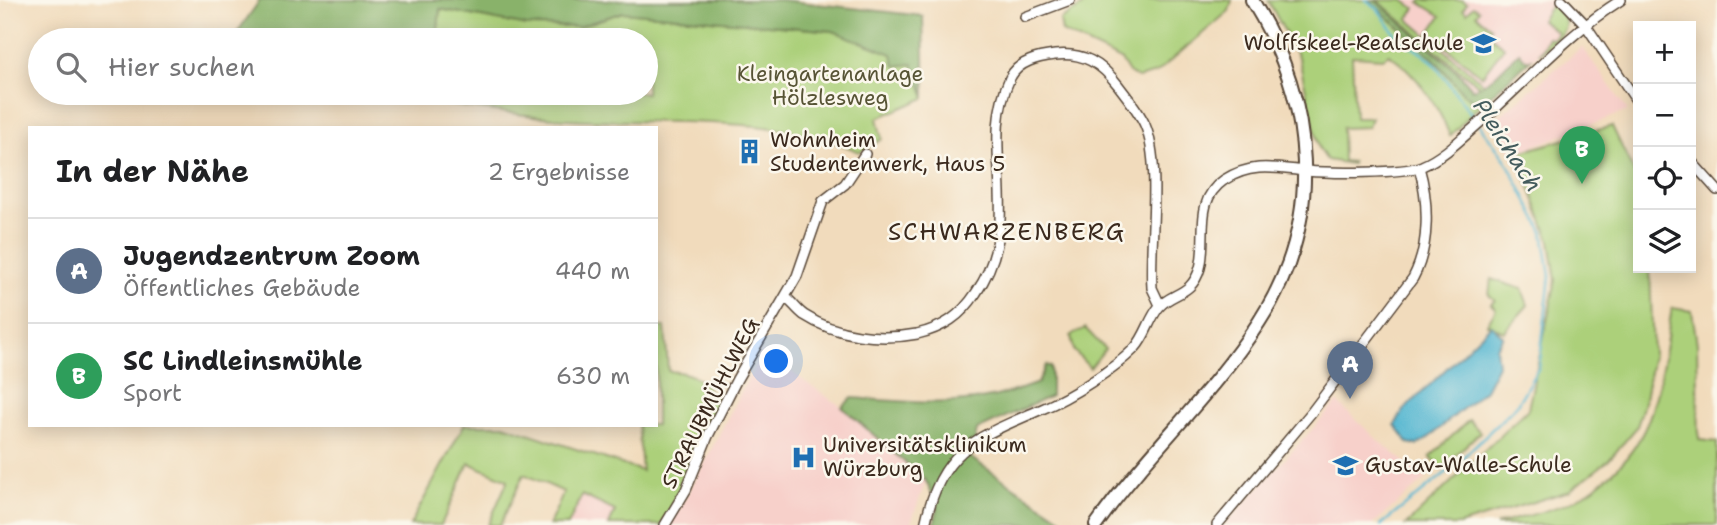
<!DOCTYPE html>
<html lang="de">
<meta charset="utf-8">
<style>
:root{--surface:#fff;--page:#f6f6f6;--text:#202124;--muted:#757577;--line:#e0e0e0;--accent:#1f6fb2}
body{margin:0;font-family:"Shantell Sans",sans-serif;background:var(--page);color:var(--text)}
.controls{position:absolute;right:21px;top:21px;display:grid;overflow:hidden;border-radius:0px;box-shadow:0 4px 18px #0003}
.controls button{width:63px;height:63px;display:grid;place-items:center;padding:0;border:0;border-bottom:2px solid var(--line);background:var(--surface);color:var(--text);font:35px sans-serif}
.you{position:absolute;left:777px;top:362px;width:24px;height:24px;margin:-18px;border:5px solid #fff;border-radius:50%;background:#1a73e8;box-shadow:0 0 0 10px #1a73e833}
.badge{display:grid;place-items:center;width:46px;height:46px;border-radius:50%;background:var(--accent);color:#fff;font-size:23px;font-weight:700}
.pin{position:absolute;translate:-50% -58px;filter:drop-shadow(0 2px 4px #0008)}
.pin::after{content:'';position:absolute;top:37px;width:24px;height:21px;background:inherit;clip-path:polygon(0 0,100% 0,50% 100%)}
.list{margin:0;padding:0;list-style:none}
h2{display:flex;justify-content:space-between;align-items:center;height:91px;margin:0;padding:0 28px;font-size:30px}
h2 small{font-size:23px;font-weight:400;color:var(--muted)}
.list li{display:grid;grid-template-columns:46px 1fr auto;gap:21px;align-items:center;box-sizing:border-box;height:105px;padding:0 28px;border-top:2px solid var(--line)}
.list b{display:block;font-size:26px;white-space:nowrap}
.list p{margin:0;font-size:23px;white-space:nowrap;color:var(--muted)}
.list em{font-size:23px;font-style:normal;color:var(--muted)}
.icon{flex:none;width:38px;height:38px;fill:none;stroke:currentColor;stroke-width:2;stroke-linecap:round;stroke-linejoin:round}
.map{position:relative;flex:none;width:1717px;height:525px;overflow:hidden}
.search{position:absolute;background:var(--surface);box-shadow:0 4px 18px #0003;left:28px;top:28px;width:630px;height:77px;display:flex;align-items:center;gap:18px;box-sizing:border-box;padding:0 24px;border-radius:38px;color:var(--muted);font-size:26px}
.panel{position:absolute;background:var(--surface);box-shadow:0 4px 18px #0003;left:28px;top:126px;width:630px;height:301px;border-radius:0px}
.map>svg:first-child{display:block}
</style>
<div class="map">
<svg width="1717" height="525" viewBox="0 0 1717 525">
<rect width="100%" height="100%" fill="#fbf7ec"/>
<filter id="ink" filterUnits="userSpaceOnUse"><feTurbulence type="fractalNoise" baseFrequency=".0143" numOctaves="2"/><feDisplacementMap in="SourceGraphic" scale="14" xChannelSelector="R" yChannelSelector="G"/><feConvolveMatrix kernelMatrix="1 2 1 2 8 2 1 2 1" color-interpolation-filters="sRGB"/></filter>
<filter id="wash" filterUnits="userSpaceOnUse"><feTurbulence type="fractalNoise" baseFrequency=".00686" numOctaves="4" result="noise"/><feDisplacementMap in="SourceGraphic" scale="28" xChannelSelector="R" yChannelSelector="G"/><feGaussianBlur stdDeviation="1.57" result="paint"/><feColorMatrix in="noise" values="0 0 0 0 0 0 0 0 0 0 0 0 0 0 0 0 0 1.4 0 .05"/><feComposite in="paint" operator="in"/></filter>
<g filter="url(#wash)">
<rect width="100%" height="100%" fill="#f1dbbc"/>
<path fill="#f7d0ca" d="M1369,0H1549L1564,13L1567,21L1564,32L1480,105L1463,93L1434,59Z
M1582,47L1628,111L1512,154L1493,121Z
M762,352L842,407L926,481L910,525H564L581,489L678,513Z
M1337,402L1379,441L1426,479L1372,525H1225Z"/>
<path fill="#acd07a" stroke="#747d4c" stroke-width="2" d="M1092,0H1232L1229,11L1156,73L1138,78L1129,73L1121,60L1062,32L1060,20Z
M1268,0H1369L1434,59L1463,93L1480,105L1450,136C1438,105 1417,74 1389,54L1383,58L1352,56L1355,118H1371L1368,127L1342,128L1343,161L1352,162V164L1327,160L1319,148L1299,59Z
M1377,0H1403L1415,8L1408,19L1485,85L1482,89Z
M1423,0H1462L1467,3L1463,9L1467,13L1473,6L1479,10L1476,15L1491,27L1487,33L1504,47L1482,76L1429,33L1441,16L1420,3Z
M1553,3C1579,27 1559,36 1539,54L1548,37L1552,39L1557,32L1541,20Z
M440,9L527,26L578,27L623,12L833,31L852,30L913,64L925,98L877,118L882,139L860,152C763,110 656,127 554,118C513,114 473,108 432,102L433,93H646V40H437Z
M1612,126L1638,181V268H1650L1653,355L1645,399L1637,427L1609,460L1569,491L1459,525H1406L1528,409L1556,280L1550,241L1517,153Z
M1491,279L1522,289L1528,305L1504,332L1487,324L1496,309L1491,304L1495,300L1489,295Z
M1672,308L1692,311L1697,344L1699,440L1717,442V525H1496C1520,517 1557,510 1578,498C1659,451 1657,391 1672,308Z
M656,327H665L668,371C686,372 702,376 711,394L721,396L683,487L661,525H609L615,511L582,495L568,525H549L564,492L524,474L500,525H488L508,480L469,463L441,525H410L464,425H504L642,471L638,425H656Z
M1085,328L1105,349L1090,368L1074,351L1071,336Z
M1469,420L1480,432L1441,469L1430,457Z"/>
<path fill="#89b26a" stroke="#626e44" stroke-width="2" d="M260,0H781L923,16L925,97L913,64L895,66L892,54L833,31L623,12L578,27L527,26L440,9L437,40H232Z
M1369,0H1375L1458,72L1473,90L1494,77L1519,52L1525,59H1531L1480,105L1463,93L1434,59Z
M364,93H433L432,102Z
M1046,365L1051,367V396L977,430L971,458L1071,525H934L938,507L926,481L842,407L852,398C923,403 970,410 1038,383Z"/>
<path fill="#51b5d0" stroke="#467077" stroke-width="2" d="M1491,325L1503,336L1496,348L1498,365L1485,390L1426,440L1417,445L1408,443L1395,425L1403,411Z"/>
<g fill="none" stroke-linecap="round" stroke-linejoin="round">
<path stroke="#51b5d0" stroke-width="2.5" d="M1366,0L1377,8L1396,35L1432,61L1507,162L1543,232L1550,276L1539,367L1516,406L1452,468L1381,525"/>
</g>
</g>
<g filter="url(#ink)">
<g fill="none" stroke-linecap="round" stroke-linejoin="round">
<defs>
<path id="minor" d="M1562,0L1585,24L1638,103
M1025,17L1070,0
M1691,161L1717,190
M785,297C792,302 797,310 804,315C836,336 880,341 917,334C943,328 961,316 976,293C1027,219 977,148 1010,78C1018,61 1039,57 1055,55C1083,52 1101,63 1118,85C1127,97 1139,111 1145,125C1162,165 1149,243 1152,288L1160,305
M665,525L686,490L708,436L737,379L797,276L823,201L845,184L865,154
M925,525C941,448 978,437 1042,409C1071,397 1113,370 1135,348C1146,336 1149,319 1159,307C1172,292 1192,296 1200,268C1208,237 1193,201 1224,180C1251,162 1276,168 1306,171C1330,173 1402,174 1422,166C1443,157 1460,140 1477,125C1525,83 1567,34 1621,0
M1217,525L1311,413L1413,278C1430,246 1429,202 1419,167"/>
<path id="major" d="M1096,525C1146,454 1212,395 1259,322C1326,219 1314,100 1252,0"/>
</defs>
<use href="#minor" stroke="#564536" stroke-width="12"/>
<use href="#major" stroke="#564536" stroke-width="16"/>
<use href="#minor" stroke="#fff" stroke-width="9"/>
<use href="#major" stroke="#fff" stroke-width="12"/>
</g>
</g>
<defs>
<symbol id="school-bare" viewBox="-9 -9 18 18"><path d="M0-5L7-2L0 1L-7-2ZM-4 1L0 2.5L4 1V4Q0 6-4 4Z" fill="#1f6fb2" stroke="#fbf7ec" stroke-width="2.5" paint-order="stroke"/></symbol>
<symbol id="building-bare" viewBox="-9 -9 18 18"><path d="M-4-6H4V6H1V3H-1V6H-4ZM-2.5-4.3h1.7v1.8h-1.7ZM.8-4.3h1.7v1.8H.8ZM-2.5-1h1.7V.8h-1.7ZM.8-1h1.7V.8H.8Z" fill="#1f6fb2" stroke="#fbf7ec" stroke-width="2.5" paint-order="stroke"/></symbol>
<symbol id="hospital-bare" viewBox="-9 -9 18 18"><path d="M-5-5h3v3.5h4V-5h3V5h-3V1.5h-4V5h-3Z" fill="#1f6fb2" stroke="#fbf7ec" stroke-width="2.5" paint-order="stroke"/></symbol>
</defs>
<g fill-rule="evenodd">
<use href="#school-bare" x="1466" y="26" width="35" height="35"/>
<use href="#building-bare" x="732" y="134" width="35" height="35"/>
<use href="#hospital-bare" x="786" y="440" width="35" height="35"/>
<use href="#school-bare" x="1328" y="448" width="35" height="35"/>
</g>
<g text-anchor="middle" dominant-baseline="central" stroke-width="5" stroke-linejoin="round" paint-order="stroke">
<g font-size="21" fill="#3b2a1e" stroke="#fbf7ec" text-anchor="start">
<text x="1464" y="43" text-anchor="end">Wolffskeel-Realschule</text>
<text x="770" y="140">Wohnheim<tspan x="770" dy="24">Studentenwerk, Haus 5</tspan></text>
<text x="823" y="445">Universitätsklinikum<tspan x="823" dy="24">Würzburg</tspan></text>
<text x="1365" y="465">Gustav-Walle-Schule</text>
</g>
<g font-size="21" fill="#575435" stroke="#fbf7ec">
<text x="830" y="74">Kleingartenanlage<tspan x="830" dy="24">Hölzlesweg</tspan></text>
</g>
<g font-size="21" fill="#3b2a1e" stroke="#fbf7ec">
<text transform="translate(710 403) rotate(-63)">STRAUBMÜHLWEG</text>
</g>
<g font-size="23" font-style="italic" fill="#435b5c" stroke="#fbf7ec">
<text transform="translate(1508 145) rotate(57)">Pleichach</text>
</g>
<g font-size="24" letter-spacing="2" fill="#3b2a1e" stroke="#fbf7ec">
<text x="1007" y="232">SCHWARZENBERG</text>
</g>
</g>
</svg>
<div class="controls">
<button>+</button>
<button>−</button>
<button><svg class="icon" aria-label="locate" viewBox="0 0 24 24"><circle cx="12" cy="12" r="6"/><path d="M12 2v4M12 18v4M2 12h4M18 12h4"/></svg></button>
<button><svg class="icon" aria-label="layers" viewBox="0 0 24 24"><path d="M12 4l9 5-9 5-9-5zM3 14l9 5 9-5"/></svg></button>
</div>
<div class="you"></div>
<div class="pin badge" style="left:1350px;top:399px;background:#5c6f8a">A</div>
<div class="pin badge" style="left:1582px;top:184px;background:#2e9e5b">B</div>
<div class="search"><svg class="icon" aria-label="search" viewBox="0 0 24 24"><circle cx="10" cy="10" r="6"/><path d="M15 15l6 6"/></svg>Hier suchen</div>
<section class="panel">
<h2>In der Nähe<small>2 Ergebnisse</small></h2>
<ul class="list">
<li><span class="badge" style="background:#5c6f8a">A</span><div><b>Jugendzentrum Zoom</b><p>Öffentliches Gebäude</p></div><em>440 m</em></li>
<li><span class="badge" style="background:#2e9e5b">B</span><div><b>SC Lindleinsmühle</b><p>Sport</p></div><em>630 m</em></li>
</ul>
</section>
</div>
